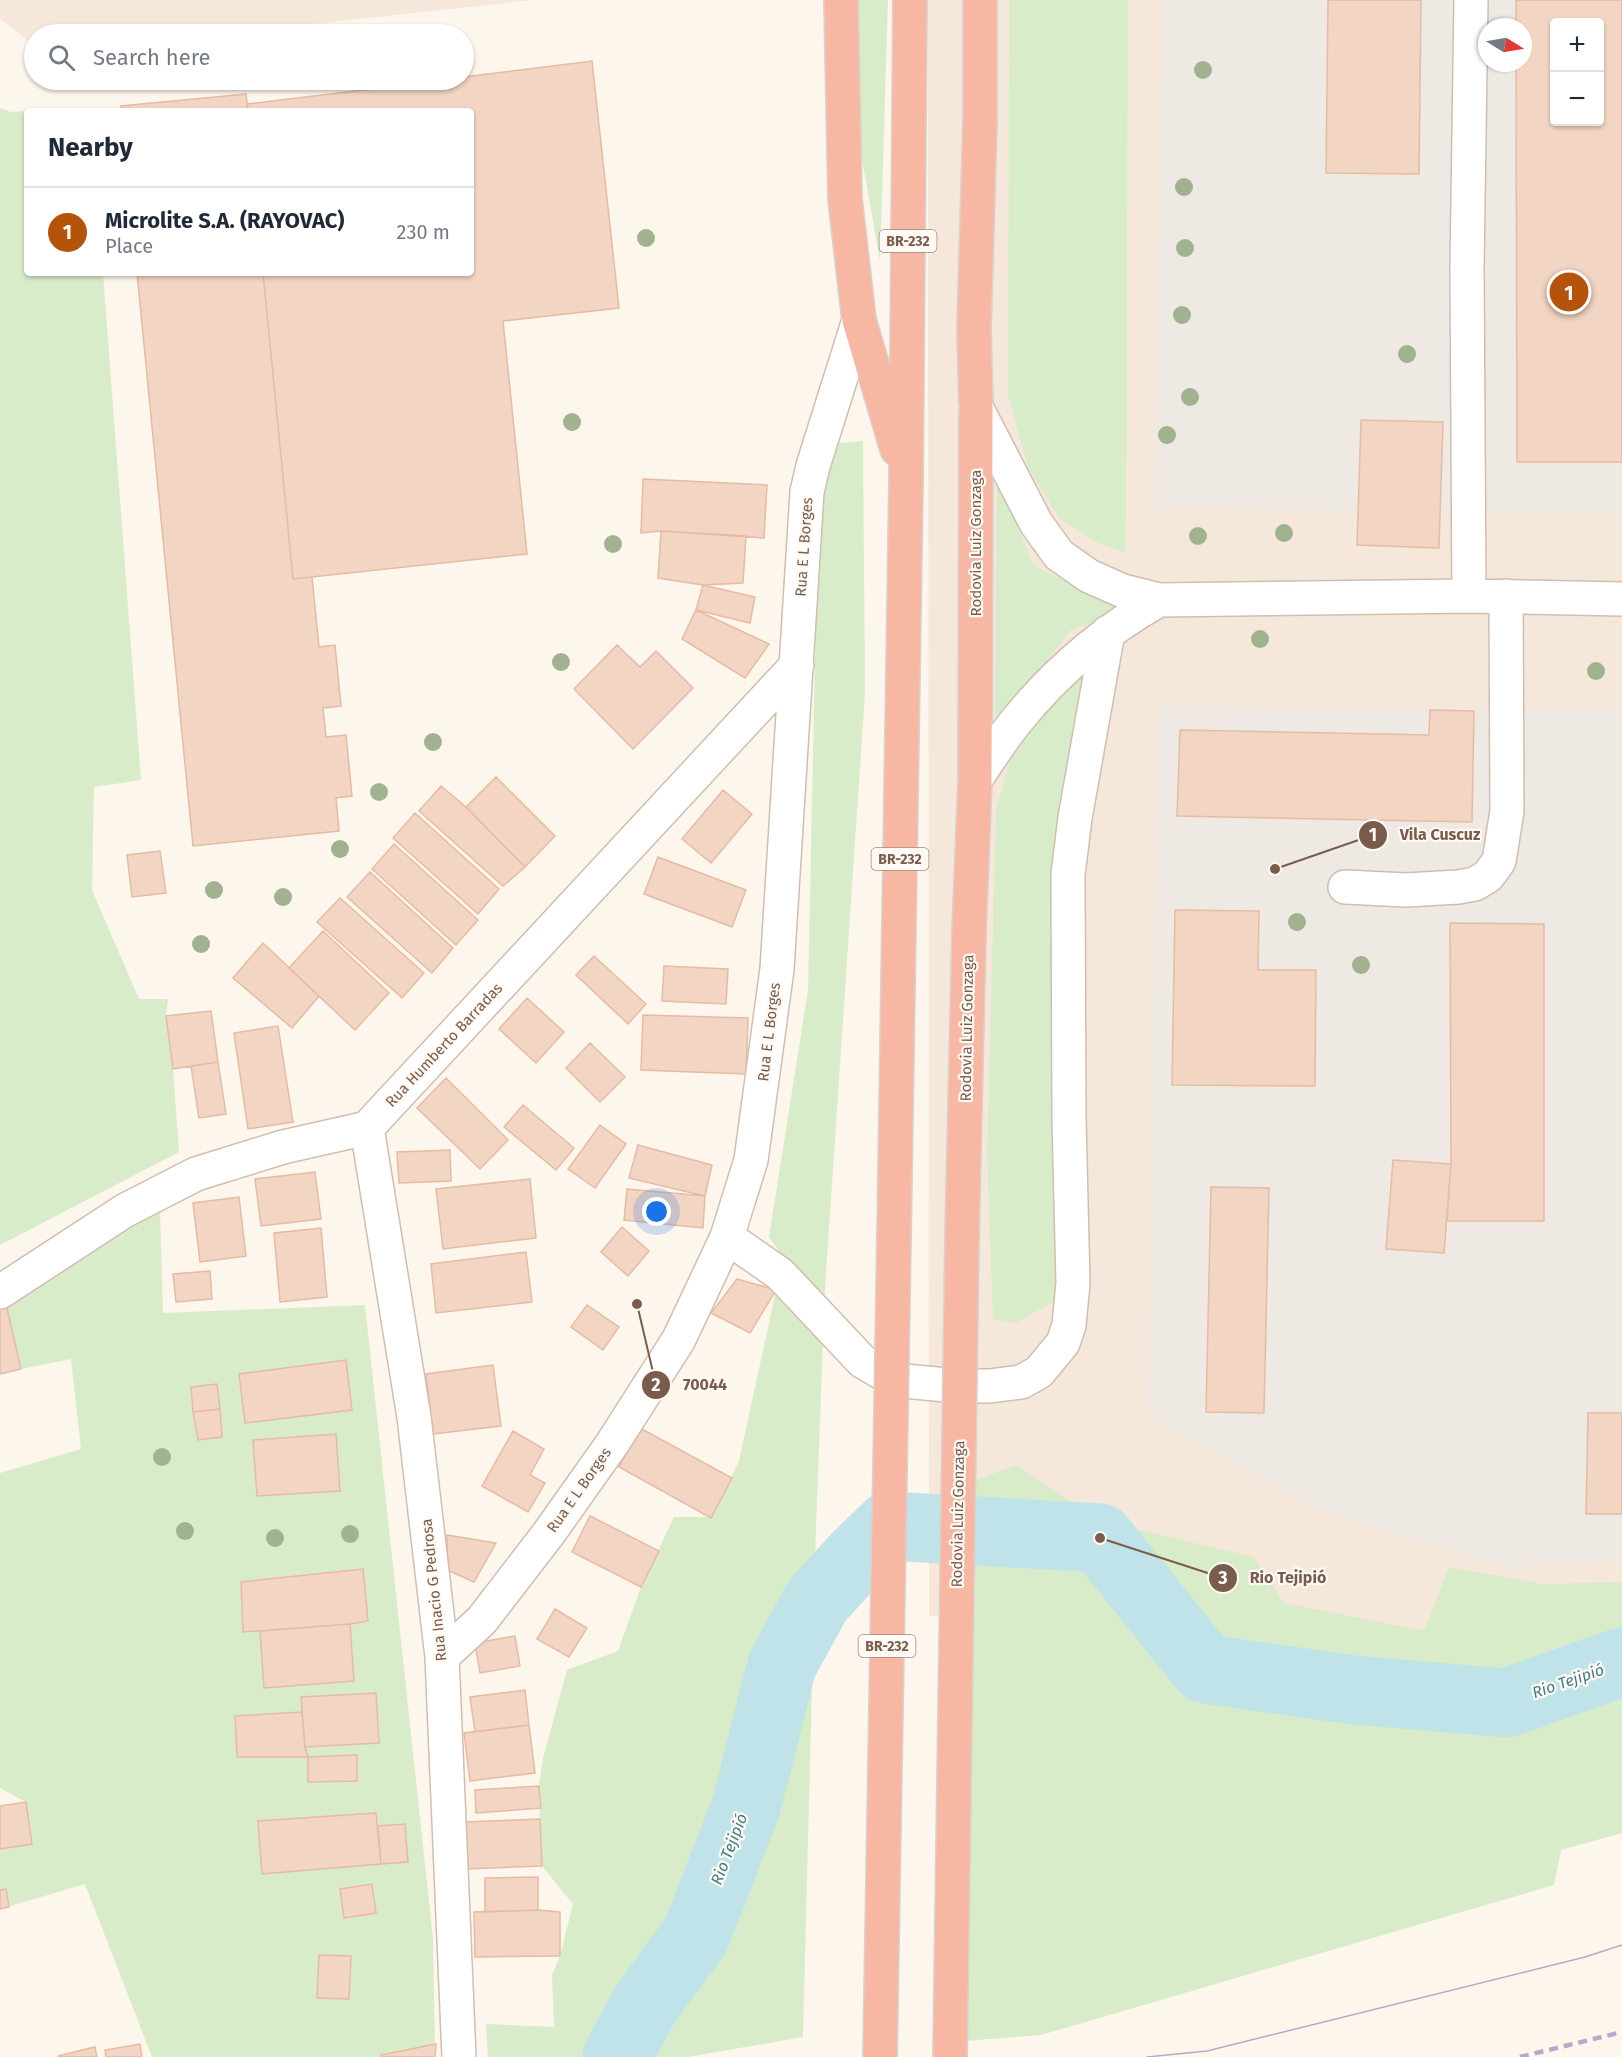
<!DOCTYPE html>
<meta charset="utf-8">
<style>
:root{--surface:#fff;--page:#f2f2f3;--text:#1f2937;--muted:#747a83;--line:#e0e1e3;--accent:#b45309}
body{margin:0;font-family:"Fira Sans",sans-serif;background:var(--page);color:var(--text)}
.controls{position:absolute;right:18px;top:18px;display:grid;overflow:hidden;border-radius:6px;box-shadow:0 2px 4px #0004}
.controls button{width:54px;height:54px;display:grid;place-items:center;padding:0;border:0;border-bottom:2px solid var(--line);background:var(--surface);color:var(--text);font:30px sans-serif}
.compass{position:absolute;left:1478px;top:18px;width:54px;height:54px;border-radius:50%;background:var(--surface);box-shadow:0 2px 4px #0004;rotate:101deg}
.you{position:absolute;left:657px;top:1212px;width:21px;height:21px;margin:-15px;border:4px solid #fff;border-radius:50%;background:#1a73e8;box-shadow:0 0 0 9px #1a73e833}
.badge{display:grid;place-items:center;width:39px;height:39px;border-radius:50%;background:var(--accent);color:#fff;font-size:20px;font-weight:700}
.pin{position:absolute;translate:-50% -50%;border:3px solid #fff;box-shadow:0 2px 6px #0006}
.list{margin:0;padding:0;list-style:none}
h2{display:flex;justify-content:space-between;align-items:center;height:78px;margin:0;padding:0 24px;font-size:26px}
h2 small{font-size:20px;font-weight:400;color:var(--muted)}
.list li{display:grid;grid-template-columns:39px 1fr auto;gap:18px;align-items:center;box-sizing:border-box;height:90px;padding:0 24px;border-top:2px solid var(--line)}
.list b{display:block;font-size:22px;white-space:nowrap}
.list p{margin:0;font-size:20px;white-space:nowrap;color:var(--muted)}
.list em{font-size:20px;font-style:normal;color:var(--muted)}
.icon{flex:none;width:33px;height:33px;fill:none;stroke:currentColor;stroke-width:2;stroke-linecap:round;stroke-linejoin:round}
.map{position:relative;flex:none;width:1622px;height:2057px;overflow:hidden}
.search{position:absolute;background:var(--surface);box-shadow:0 2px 4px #0004;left:24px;top:24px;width:450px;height:66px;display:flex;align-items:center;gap:15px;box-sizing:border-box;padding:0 21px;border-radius:33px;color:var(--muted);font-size:22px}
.panel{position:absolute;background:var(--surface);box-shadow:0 2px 4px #0004;left:24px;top:108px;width:450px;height:168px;border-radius:6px}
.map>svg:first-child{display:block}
</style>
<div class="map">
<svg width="1622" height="2057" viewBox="0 0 1622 2057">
<rect width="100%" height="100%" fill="#fdf6ec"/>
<path fill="#f5e8da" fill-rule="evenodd" d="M0,0H532L221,34H34V45L0,19Z
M928,0H1622V1685L929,1616ZM1554,22H1600V122H1554ZM1487,27H1523V63H1487Z"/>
<path fill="#efe9e4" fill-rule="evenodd" d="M1162,0H1622V514L1154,508ZM1554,22H1600V122H1554ZM1487,27H1523V63H1487Z
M1157,706L1622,710V1560L1508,1567L1320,1511L1149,1415Z"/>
<path fill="#d8ecc9" d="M859,0H888L880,261L858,137Z
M1009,0H1128L1126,553L1096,542L1059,518L1028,467L1008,396Z
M0,108L11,112L91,108V111H27V273H103L141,780L94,787L92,890L139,999H168L166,1016L173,1069L179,1152L0,1245Z
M863,441L865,693L825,1288L816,1526L803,2037L688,2057H488L486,2024L554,2027L552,1975L560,1956L573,1904L542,1866L540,1819L539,1786L543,1758L567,1670L618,1651L641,1587L674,1517H711L739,1461L783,1258L769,1237L808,990L817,564L820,505L832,444Z
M997,473L1033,565L1125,611L1071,630L995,728Z
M1090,660L1071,808L1065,1296L1015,1323L993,1319L987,1155L996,809L1013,750Z
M160,1210L163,1313L365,1305L433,1939L435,2057H152L85,1884L0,1909V1849L32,1843L26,1802L0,1788V1473L81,1449L71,1359L21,1369L6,1304Z
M1016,1465L1097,1520L1254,1557L1284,1603L1424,1631L1449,1567L1542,1584L1622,1582V1833L1561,1850L1554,1885L1041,2035L965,2041L974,1481Z"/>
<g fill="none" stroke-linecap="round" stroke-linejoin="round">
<path stroke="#bfe3e8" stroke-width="69" d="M617,2057L644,2006L696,1935L746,1807L782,1665L817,1601L857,1557L889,1526L1100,1538L1205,1669L1354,1690L1506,1703L1622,1662"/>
</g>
<path fill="#f3d5c3" stroke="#e6bba3" stroke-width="1.5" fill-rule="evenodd" d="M1328,0H1421L1419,174L1326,173Z
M1516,0H1622V462H1517L1516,63H1523V27H1516ZM1554,22H1600V122H1554Z
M592,61L619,308L503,321L527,554L293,579L263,273H471V111H247V104L446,80H464V77Z
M246,94L248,111H122L121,106Z
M137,273H263L293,579L312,577L319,647L335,645L341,706L323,708L326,737L346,735L352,796L336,798L339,831L193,846Z
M1361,420L1443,422L1439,548L1357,545Z
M643,479L767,485L764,538L661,531L641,533Z
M661,531L746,536L743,583L703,585L658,578Z
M703,585L755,597L750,623L696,610Z
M696,610L769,644L745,678L682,639Z
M617,645L640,667L656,651L693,688L633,749L574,689Z
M1430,710L1474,711L1472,822L1177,816L1180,730L1429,735Z
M496,777L555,836L525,867L466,807Z
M441,786L466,807L525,867L503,886L419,811Z
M723,790L752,814L711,863L682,839Z
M415,813L499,889L478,914L393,838Z
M394,844L478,920L456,945L372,869Z
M160,851L166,893L132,897L127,855Z
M658,857L746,890L732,927L644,894Z
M370,872L453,948L432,973L347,897Z
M340,898L424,973L402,998L317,922Z
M1175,910L1259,911L1258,970H1316L1315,1086L1172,1085Z
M1450,923L1544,924V1221H1447L1451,1164Z
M323,931L389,993L355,1030L289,968Z
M263,943L319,996L292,1028L233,978Z
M594,956L646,1004L628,1024L576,975Z
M664,966L728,969L726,1004L662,1001Z
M527,998L564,1032L536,1063L499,1029Z
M211,1011L218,1062L173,1069L166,1016Z
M643,1015L748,1018L746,1074L641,1070Z
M278,1026L293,1122L248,1129L234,1033Z
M590,1043L625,1077L600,1102L566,1068Z
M218,1062L226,1114L199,1118L191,1066Z
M446,1078L508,1140L480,1169L417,1108Z
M523,1105L574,1148L556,1170L504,1127Z
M600,1125L626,1144L595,1188L568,1169Z
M638,1145L712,1165L705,1196L629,1178Z
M450,1150L451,1181L399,1183L397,1152Z
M1393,1160L1451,1164L1444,1253L1386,1249Z
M315,1172L321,1219L261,1226L255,1179Z
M530,1179L536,1238L443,1249L436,1189Z
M1211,1187L1269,1188L1264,1413L1206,1412Z
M627,1189L705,1196L703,1228L624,1220Z
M239,1197L246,1256L200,1262L193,1203Z
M622,1227L649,1251L628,1276L601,1252Z
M321,1228L327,1297L280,1302L274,1233Z
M526,1252L532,1302L436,1313L431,1264Z
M210,1271L212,1299L176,1302L173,1274Z
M737,1279L776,1290L750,1333L711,1313Z
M6,1304L21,1369L0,1374V1308Z
M587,1305L619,1327L603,1350L571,1327Z
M346,1360L352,1410L245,1423L239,1374Z
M493,1365L501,1426L433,1434L426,1374Z
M217,1384L220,1409L193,1412L191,1387Z
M220,1409L222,1437L198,1440L193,1412Z
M1588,1413H1622V1514H1586Z
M640,1428L732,1478L711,1518L619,1467Z
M513,1431L544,1449L530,1475L545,1483L528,1512L482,1486Z
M336,1434L340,1491L257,1496L253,1440Z
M590,1516L659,1551L641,1587L572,1552Z
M447,1535L496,1543L474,1582L447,1570Z
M363,1569L368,1621L350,1624L243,1632L241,1582Z
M555,1609L587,1628L569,1657L537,1639Z
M350,1624L354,1681L264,1688L260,1631Z
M515,1636L520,1666L480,1673L475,1643Z
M525,1690L529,1725L475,1732L470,1697Z
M376,1693L379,1743L305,1747L301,1697Z
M302,1712L305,1747L308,1757H237L235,1716Z
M529,1725L535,1773L470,1781L464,1733Z
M357,1755V1781L308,1782V1757Z
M539,1786L541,1808L476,1813L475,1790Z
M26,1802L32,1844L0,1849V1806Z
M376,1813L381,1864L262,1874L258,1821Z
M540,1819L542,1866L465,1869L463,1822Z
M405,1824L408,1862L381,1864L378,1826Z
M538,1877V1910L485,1912V1878Z
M372,1884L376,1913L344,1918L340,1889Z
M6,1889L9,1907L0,1909V1890Z
M538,1910L560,1912V1956L475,1957L474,1912Z
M319,1955L351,1956L349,1999L317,1998Z
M140,2044L142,2057H106L105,2050Z
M436,2044L435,2057H382L381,2055Z
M95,2047L97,2057H58V2056Z"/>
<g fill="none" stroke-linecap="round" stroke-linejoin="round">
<defs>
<path id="minor" d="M976,407L1036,523L1059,555L1089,576L1123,591L1159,600L1469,596L1622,599
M1469,596L1467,268L1471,0
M975,780C989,760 1002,738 1018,719C1058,670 1104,631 1159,600
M1345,887L1406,890L1458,887L1475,884L1488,876L1499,861L1507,811L1506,596
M367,1128L414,1417L442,1657L459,2057
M727,1237L780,1274L862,1361L894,1380L957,1386H989L1021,1382L1039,1372L1063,1343L1069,1325L1073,1283L1069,1119L1068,874L1075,818L1108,632
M0,1292L124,1211L196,1174L283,1147L367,1128L797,665
M442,1657L482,1620L549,1533L612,1444L679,1339L727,1237L751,1160L777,969L807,492L813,466L859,320"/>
<path id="highway" d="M841,0L845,199L859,320L897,449
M894,1236L906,482L910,0
M962,1237L969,933L975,780L976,407L974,328L980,122V0"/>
</defs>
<use href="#minor" stroke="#d1beb0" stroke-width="36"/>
<use href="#highway" stroke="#dad1cd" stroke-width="36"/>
<use href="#minor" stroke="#fff" stroke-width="33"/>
<use href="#highway" stroke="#f7b7a3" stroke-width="33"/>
<path stroke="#b9a8c9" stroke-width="1.5" d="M1147,2057L1207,2051L1585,1957L1622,1945"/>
<path stroke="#b9a8c9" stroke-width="4.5" stroke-dasharray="9 6" stroke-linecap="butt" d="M1520,2057L1622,2032"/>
<defs>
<path id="highway-bridge" d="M880,2057L894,1236
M950,2057L962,1237"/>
</defs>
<use href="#highway-bridge" stroke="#dad1cd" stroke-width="36" stroke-linecap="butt"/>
<use href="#highway-bridge" stroke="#f7b7a3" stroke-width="33"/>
</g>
<g fill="#a0b28e">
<circle cx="1203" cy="70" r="9"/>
<circle cx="1184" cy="187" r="9"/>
<circle cx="646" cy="238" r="9"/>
<circle cx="1185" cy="248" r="9"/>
<circle cx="1182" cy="315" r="9"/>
<circle cx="1407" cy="354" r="9"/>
<circle cx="1190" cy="397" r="9"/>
<circle cx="572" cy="422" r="9"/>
<circle cx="1167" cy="435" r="9"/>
<circle cx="1284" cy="533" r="9"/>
<circle cx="1198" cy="536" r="9"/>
<circle cx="613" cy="544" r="9"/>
<circle cx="1260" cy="639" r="9"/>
<circle cx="561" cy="662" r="9"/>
<circle cx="1596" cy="671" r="9"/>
<circle cx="433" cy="742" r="9"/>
<circle cx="379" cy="792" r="9"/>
<circle cx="340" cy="849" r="9"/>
<circle cx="214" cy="890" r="9"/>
<circle cx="283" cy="897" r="9"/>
<circle cx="1297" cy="922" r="9"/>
<circle cx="201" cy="944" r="9"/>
<circle cx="1361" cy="965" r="9"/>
<circle cx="162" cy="1457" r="9"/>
<circle cx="185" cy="1531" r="9"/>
<circle cx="350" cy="1534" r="9"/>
<circle cx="275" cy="1538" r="9"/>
</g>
<g text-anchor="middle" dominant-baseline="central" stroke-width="4.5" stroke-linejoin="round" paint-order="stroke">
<g fill="#fffaf3" stroke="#a28b7f" stroke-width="1.5">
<rect x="879.5" y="230" width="57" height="22" rx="4.5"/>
<rect x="871.5" y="848" width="57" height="22" rx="4.5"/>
<rect x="858.5" y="1635" width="57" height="22" rx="4.5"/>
</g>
<g font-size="14" font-weight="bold" fill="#7a5c4d">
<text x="908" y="241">BR-232</text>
<text x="900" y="859">BR-232</text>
<text x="887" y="1646">BR-232</text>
</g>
<g font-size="15" fill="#7a5c4d" stroke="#fffaf3">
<text transform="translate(976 543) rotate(-90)">Rodovia Luiz Gonzaga</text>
<text transform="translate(804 547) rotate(-86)">Rua E L Borges</text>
<text transform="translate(967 1028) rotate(-89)">Rodovia Luiz Gonzaga</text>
<text transform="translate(769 1032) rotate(-83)">Rua E L Borges</text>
<text transform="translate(444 1045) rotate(-47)">Rua Humberto Barradas</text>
<text transform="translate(579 1490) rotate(-55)">Rua E L Borges</text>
<text transform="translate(958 1514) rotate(-89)">Rodovia Luiz Gonzaga</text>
<text transform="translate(434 1590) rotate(-96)">Rua Inacio G Pedrosa</text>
</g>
<g font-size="16" font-style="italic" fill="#437c86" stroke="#fffaf3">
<text transform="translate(1568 1681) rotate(-19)">Rio Tejipió</text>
<text transform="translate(729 1849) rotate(-69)">Rio Tejipió</text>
</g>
</g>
<path fill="none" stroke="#7a5c4d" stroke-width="2" d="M1275 869L1373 835M637 1304L656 1385M1100 1538L1223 1578"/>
<g fill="#7a5c4d" stroke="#fffaf3" stroke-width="2">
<circle cx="1275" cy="869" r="6"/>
<circle cx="637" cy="1304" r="6"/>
<circle cx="1100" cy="1538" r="6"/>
<circle cx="1373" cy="835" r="15"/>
<circle cx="656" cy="1385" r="15"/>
<circle cx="1223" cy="1578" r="15"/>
</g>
<g font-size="18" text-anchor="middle" font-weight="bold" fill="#fff">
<text x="1373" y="841">1</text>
<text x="656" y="1391">2</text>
<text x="1223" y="1584">3</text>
</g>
<g font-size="16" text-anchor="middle" font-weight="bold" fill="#7a5c4d" stroke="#fffaf3" stroke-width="4.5" stroke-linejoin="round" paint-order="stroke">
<text x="1440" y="840">Vila Cuscuz</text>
<text x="705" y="1390">70044</text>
<text x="1288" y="1583">Rio Tejipió</text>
</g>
</svg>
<div class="controls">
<button>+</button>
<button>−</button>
</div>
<svg class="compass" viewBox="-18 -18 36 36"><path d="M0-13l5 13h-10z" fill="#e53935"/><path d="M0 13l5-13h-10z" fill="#747a83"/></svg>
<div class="you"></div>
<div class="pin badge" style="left:1569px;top:292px">1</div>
<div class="search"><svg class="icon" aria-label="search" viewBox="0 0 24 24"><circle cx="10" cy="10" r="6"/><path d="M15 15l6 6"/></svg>Search here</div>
<section class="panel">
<h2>Nearby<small></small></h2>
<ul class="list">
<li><span class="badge">1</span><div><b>Microlite S.A. (RAYOVAC)</b><p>Place</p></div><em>230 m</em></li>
</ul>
</section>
</div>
